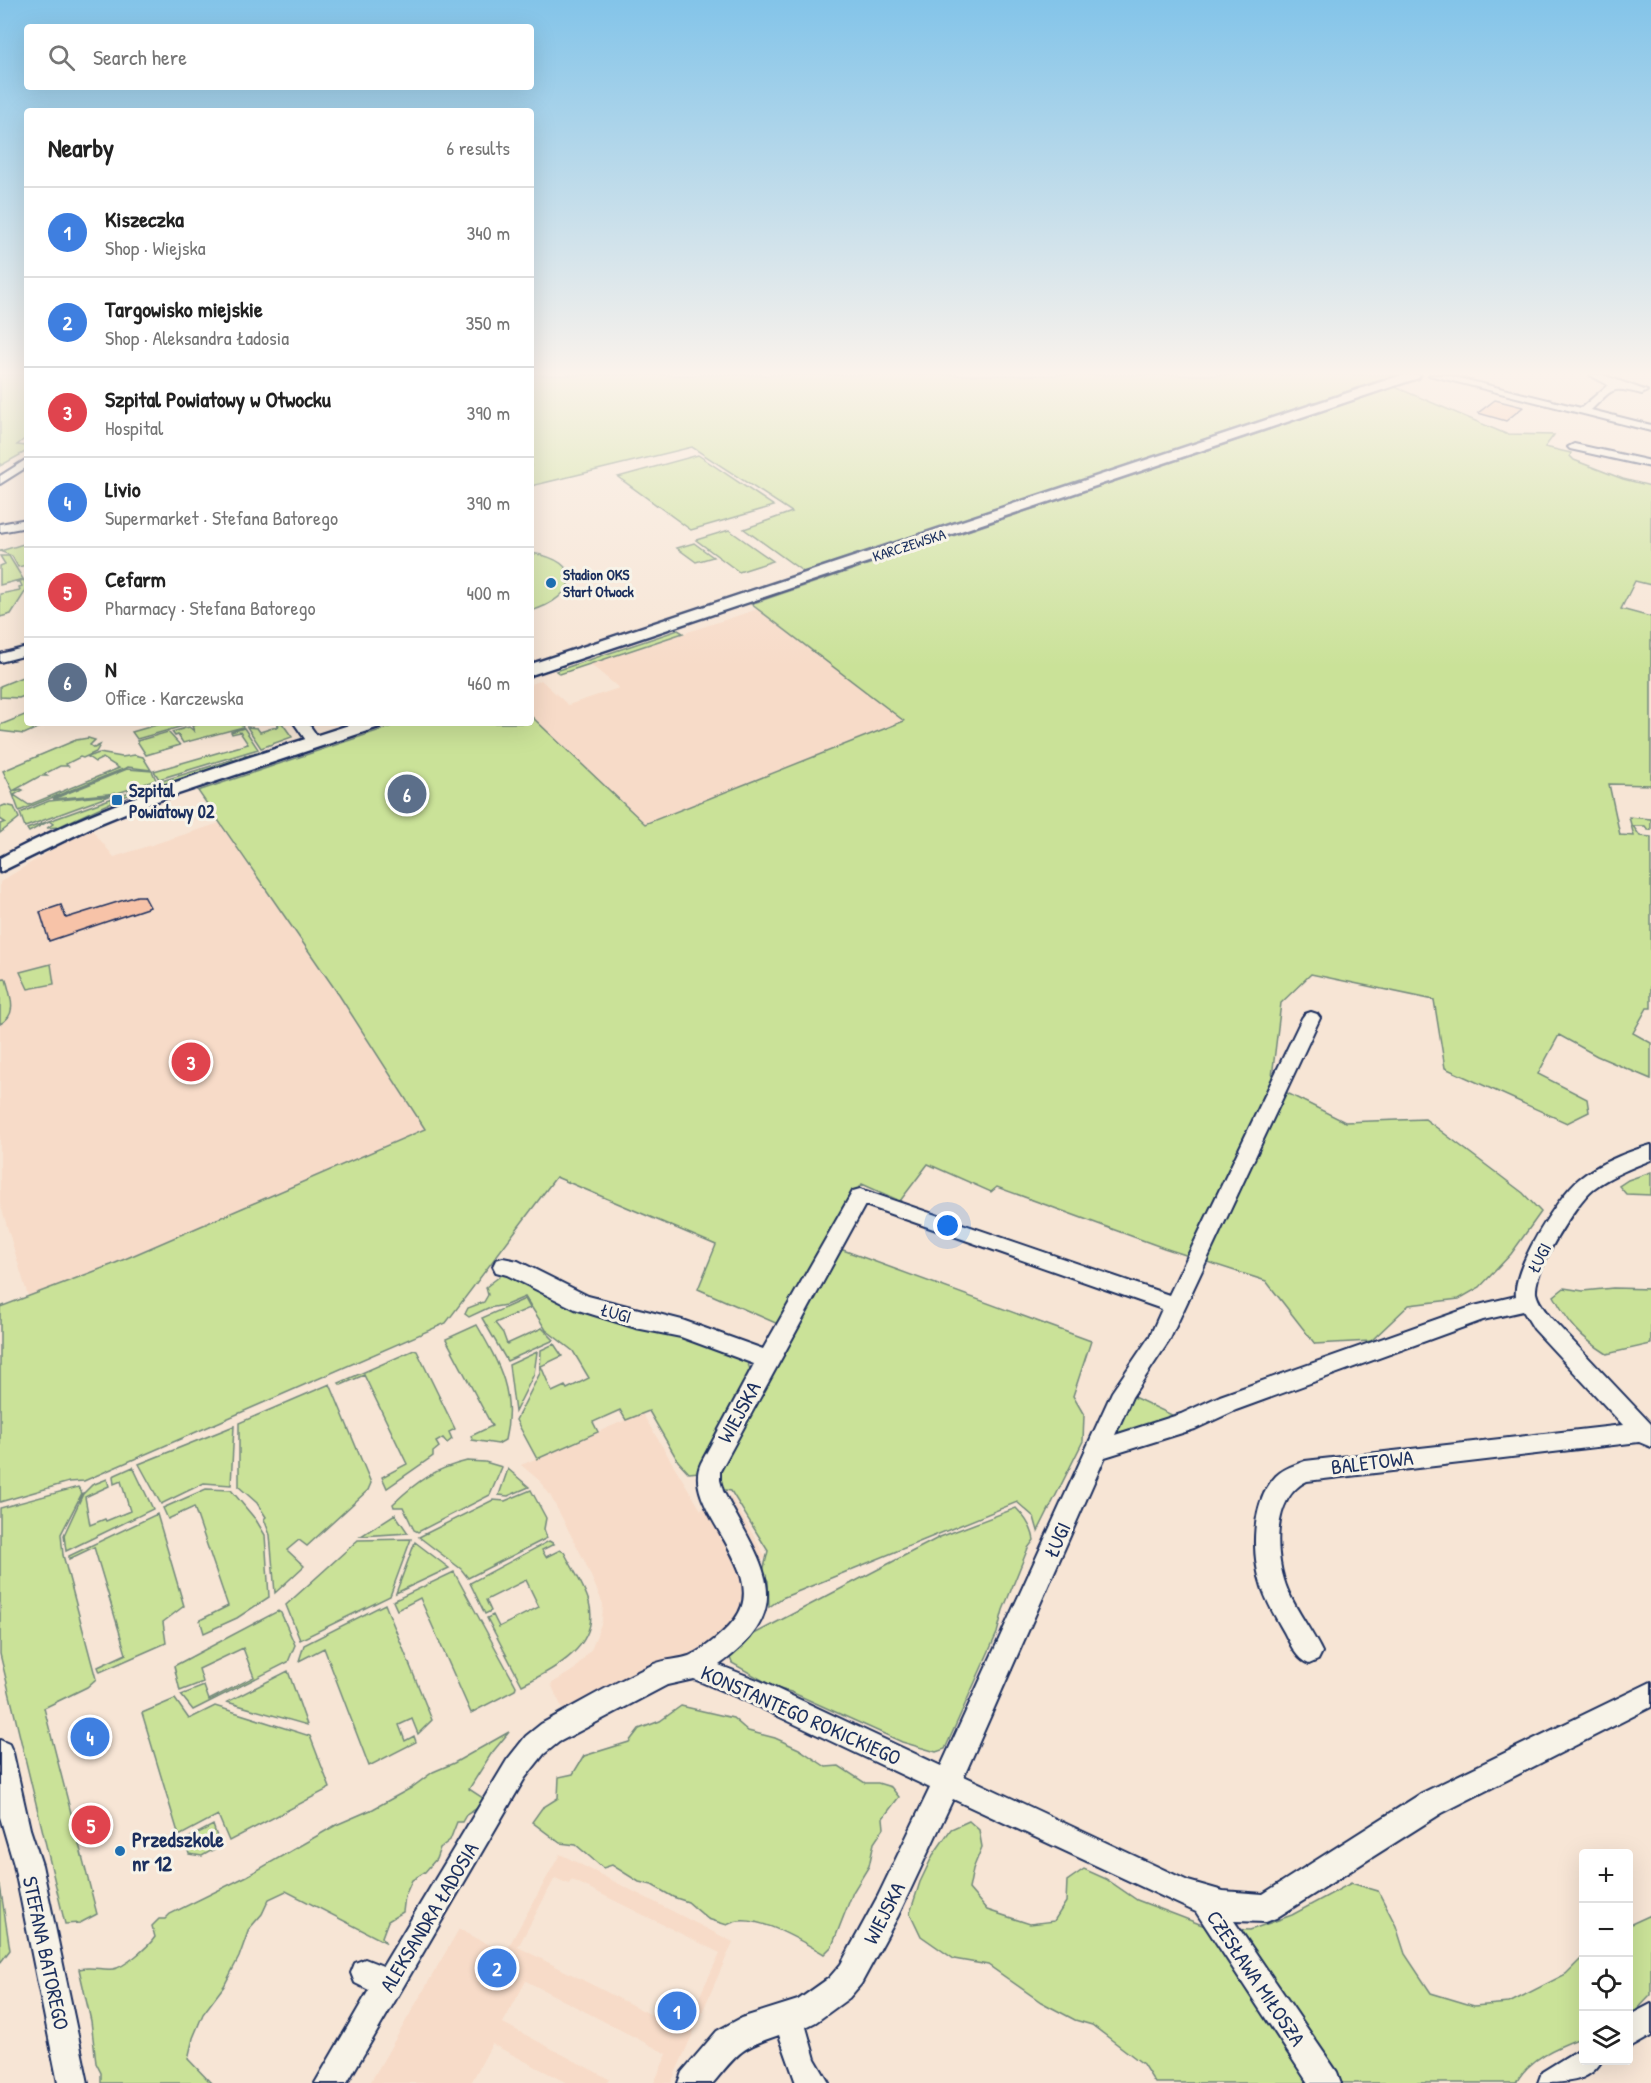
<!DOCTYPE html>
<meta charset="utf-8">
<style>
:root{--surface:#fff;--page:#f6f6f6;--text:#222;--muted:#767676;--line:#e0e0e0;--accent:#1a73e8}
body{margin:0;font-family:"Patrick Hand",sans-serif;background:var(--page);color:var(--text)}
.controls{position:absolute;right:18px;bottom:18px;display:grid;overflow:hidden;border-radius:6px;box-shadow:0 6px 24px #0002}
.controls button{width:54px;height:54px;display:grid;place-items:center;padding:0;border:0;border-bottom:2px solid var(--line);background:var(--surface);color:var(--text);font:30px sans-serif}
.you{position:absolute;left:948px;top:1226px;width:21px;height:21px;margin:-15px;border:4px solid #fff;border-radius:50%;background:#1a73e8;box-shadow:0 0 0 9px #1a73e833}
.badge{display:grid;place-items:center;width:39px;height:39px;border-radius:50%;background:var(--accent);color:#fff;font-size:20px;font-weight:700}
.pin{position:absolute;translate:-50% -50%;border:3px solid #fff;box-shadow:0 2px 6px #0006}
.list{margin:0;padding:0;list-style:none}
h2{display:flex;justify-content:space-between;align-items:center;height:78px;margin:0;padding:0 24px;font-size:26px}
h2 small{font-size:20px;font-weight:400;color:var(--muted)}
.list li{display:grid;grid-template-columns:39px 1fr auto;gap:18px;align-items:center;box-sizing:border-box;height:90px;padding:0 24px;border-top:2px solid var(--line)}
.list b{display:block;font-size:22px;white-space:nowrap}
.list p{margin:0;font-size:20px;white-space:nowrap;color:var(--muted)}
.list em{font-size:20px;font-style:normal;color:var(--muted)}
.icon{flex:none;width:33px;height:33px;fill:none;stroke:currentColor;stroke-width:2;stroke-linecap:round;stroke-linejoin:round}
.map{position:relative;flex:none;width:1651px;height:2083px;overflow:hidden}
.search{position:absolute;background:var(--surface);box-shadow:0 6px 24px #0002;left:24px;top:24px;width:510px;height:66px;display:flex;align-items:center;gap:15px;box-sizing:border-box;padding:0 21px;border-radius:6px;color:var(--muted);font-size:22px}
.panel{position:absolute;background:var(--surface);box-shadow:0 6px 24px #0002;left:24px;top:108px;width:510px;height:618px;border-radius:6px}
.map>svg:first-child{display:block}
</style>
<div class="map">
<svg width="1651" height="2083" viewBox="0 0 1651 2083">
<rect width="100%" height="100%" fill="#f7e5d5"/>
<filter id="ink" filterUnits="userSpaceOnUse"><feTurbulence type="fractalNoise" baseFrequency=".0167" numOctaves="2"/><feDisplacementMap in="SourceGraphic" scale="12" xChannelSelector="R" yChannelSelector="G"/><feConvolveMatrix kernelMatrix="1 2 1 2 8 2 1 2 1" color-interpolation-filters="sRGB"/></filter>
<g filter="url(#ink)">
<path fill="#f7dbc8" fill-rule="evenodd" d="M758,609L904,721L645,824L531,716V684L541,680L568,705L619,688L590,664Z
M220,823L339,995L425,1129L111,1265L28,1296L0,1203V882L58,846L92,830L114,857Z
M642,1413L701,1510L731,1496L766,1558L742,1570L751,1586L733,1633L569,1723L551,1684L575,1669L592,1648L602,1621L603,1604L584,1560L550,1495L540,1481L521,1465Z
M560,1854L733,1942L671,2083H654L667,2054L526,1981L503,2023L609,2079L607,2083H567L492,2044L471,2083H370L459,1929L505,1953ZM555,1878L569,1884L571,1880L577,1882L720,1953L683,2031L518,1947Z"/>
<path fill="#cae298" stroke="#72887b" stroke-width="1.5" d="M0,375H27V437L17,445L26,446L27,451L0,466Z
M531,375H1395L805,573L744,529L792,512L692,447L531,486Z
M1395,387L1506,434L1554,435L1545,447L1571,453L1570,456L1574,460L1623,479L1651,486V585L1635,581L1621,609L1651,617V785L1609,784L1620,835L1634,836L1629,817L1651,819V830H1648L1645,826H1633L1640,836L1651,837V1008H1647L1633,1033L1651,1043V1079L1597,1056L1559,1035L1538,1074L1587,1099L1589,1112L1567,1123L1445,1068L1434,1000L1311,974L1281,1003L1271,1085L1345,1122L1425,1119L1523,1193L1541,1212L1511,1254L1480,1287L1459,1299L1409,1305L1371,1341L1315,1344L1266,1281L1164,1248L997,1187L991,1192L928,1164L900,1201L862,1184L824,1243L1091,1341L1073,1396L1084,1415L1083,1441L1038,1531L1034,1517L1017,1502L782,1598L769,1607L768,1581L763,1572L768,1551L731,1491L719,1489L718,1476L726,1457L794,1331L698,1289L716,1245L556,1177L446,1323L84,1481L69,1482L0,1502V1307L111,1265L425,1129L339,995L198,791L401,723H531V716L645,824L904,721L751,604Z
M698,455L774,506L691,530L618,477Z
M729,530L773,561L739,572L696,540Z
M27,543V565L18,567L12,556L0,551Z
M694,543L713,557L696,562L677,548Z
M531,553C586,561 578,597 531,611Z
M0,556H9L23,579L0,585V566L5,564Z
M24,580L27,589L11,614L0,617V594L20,590L19,587L22,586L20,582H16Z
M678,630L683,633L560,674L556,671Z
M27,675V695L19,698L0,697V686Z
M27,714V723H48L24,734L0,731V725Z
M163,723H194L137,739L132,732Z
M203,723H241L243,727L183,743L178,735L175,736L172,732L189,727L194,731L192,726Z
M277,723H282L292,737L261,748L247,727L257,728L260,732L279,726Z
M244,728L258,749L159,779L154,771L248,744L240,732L232,734L231,732Z
M168,732L180,745L146,755L137,741Z
M88,738L95,740L90,745L94,748L100,745L96,752L83,758L80,757L66,764L68,766H60L44,774L47,776H40L13,791L3,771L76,740Z
M260,751L261,753L164,784L162,781Z
M99,753L122,757L135,755L143,757L151,770L128,767L19,811L12,792L21,789L23,790L14,795L29,805L119,768L103,758L95,762L88,757Z
M127,769L152,771L156,780L118,793L53,799Z
M157,782L159,786L112,800V802L58,827L47,828L53,824L49,821L29,832L27,829Z
M112,795L25,827L20,813L49,801Z
M5,805L14,807L19,818L0,833V824L5,822L0,819V807Z
M51,964L54,984L28,989L20,972Z
M4,978L6,979C10,996 19,1014 0,1024V982Z
M1651,1172V1195L1626,1194L1619,1186L1628,1180Z
M504,1273L606,1319L670,1332L729,1352L747,1362L750,1369C737,1405 710,1435 699,1472L689,1473L678,1461L649,1411L626,1420L620,1410L593,1422L598,1432L537,1459L516,1420L540,1373L541,1350L554,1344L562,1356L541,1366L552,1392L565,1386L567,1389L589,1378L573,1351L546,1330L525,1297L506,1305L488,1308L469,1317L465,1314L468,1308L484,1302L488,1295L486,1287Z
M1564,1288L1583,1291L1613,1288L1651,1289V1344L1607,1354C1580,1337 1569,1324 1554,1296Z
M525,1299L530,1308L495,1323L503,1333L507,1344L542,1328L554,1340L507,1361L482,1318Z
M477,1325C500,1365 516,1394 505,1440L498,1444L472,1440L471,1436L492,1426L446,1339Z
M414,1350L417,1351L455,1429L449,1432L452,1439L447,1443L443,1438L436,1442L439,1447L433,1452V1456L387,1488L382,1477L407,1464L364,1375L341,1385L339,1383Z
M537,1352L534,1374L515,1412L509,1365Z
M330,1384L371,1483L368,1490L307,1546L299,1540L287,1550L304,1566L275,1593L270,1535L264,1519L266,1517L257,1503L239,1487V1423Z
M1123,1392L1187,1422L1097,1450Z
M234,1426L231,1485L204,1483L161,1504L139,1464Z
M467,1461L485,1462L502,1467L490,1495L418,1532L414,1530L403,1507H394L393,1504C417,1481 434,1469 467,1461Z
M133,1467L153,1509L66,1551L64,1535L83,1494L92,1485L107,1479L109,1486L85,1497L90,1525L105,1519L106,1521L130,1511L121,1481L114,1484L113,1476Z
M508,1469L529,1487L508,1496L499,1495Z
M78,1487L82,1493L61,1534L63,1555L96,1679L87,1687L44,1708L97,1914L80,1923L65,1924L0,1654V1508Z
M206,1489L231,1490L256,1520L265,1535L269,1597L237,1618L204,1633L200,1620L228,1606L194,1507L168,1519L163,1508Z
M531,1490L546,1518L544,1529L547,1538L468,1578L461,1569L419,1537L493,1500L505,1501Z
M1016,1508C1026,1518 1032,1527 1034,1540L1028,1548L1003,1610L997,1633L945,1749L936,1752L902,1742L791,1692L776,1688L732,1663L729,1655L732,1646L756,1633L940,1537Z
M157,1514L184,1606L163,1622L166,1643L100,1672L98,1667L126,1654L94,1547L69,1559V1556Z
M395,1514L408,1533L361,1536Z
M411,1539L390,1596L300,1640L286,1605L358,1540Z
M549,1541L554,1544L542,1550L546,1557L560,1550L564,1552C572,1568 584,1585 589,1602C601,1646 553,1670 522,1685L487,1618L493,1615L499,1627L539,1607L526,1580L486,1600L491,1611L485,1614L470,1583Z
M415,1542L449,1568L396,1593Z
M454,1572L516,1686L515,1690L471,1713L420,1598L397,1610L393,1601Z
M385,1604L432,1720L418,1734L412,1719L399,1725L405,1741L414,1736L416,1742L369,1766L324,1648L299,1661L304,1645Z
M278,1611L281,1613L295,1645L288,1662L193,1710L181,1695L204,1686L209,1700L254,1677L243,1648L199,1669L203,1682L180,1691L174,1666Z
M288,1671L307,1725L227,1702Z
M175,1699L189,1719L215,1706L310,1736L330,1788L229,1841L218,1815L179,1836L142,1713Z
M681,1706L733,1718L748,1731L775,1738L799,1749L826,1767L839,1766L865,1783H878L891,1787L899,1797L883,1818L884,1828L874,1843L869,1866L853,1892L832,1946L824,1954C801,1941 751,1909 727,1925L708,1919L688,1902L673,1897L652,1885L639,1882L612,1865L603,1868L576,1845L560,1843L532,1822L542,1808L558,1798L559,1777L573,1774L584,1756L629,1742L639,1729L660,1721Z
M509,1732L491,1754L469,1789L483,1798L481,1806L466,1815L462,1822H457L450,1840L440,1848L436,1859L425,1872L412,1880L405,1896L403,1912L388,1921L382,1937L385,1942L286,1891L269,1899L262,1914L249,1929L239,1957L224,1986L203,2014L193,2038L188,2059L211,2083H101V2073L96,2063L91,2021L79,1969C91,1966 101,1970 113,1969C124,1968 149,1946 155,1937L152,1926L159,1919H165L170,1914L247,1876L336,1825L373,1809L411,1788L433,1772L454,1763Z
M969,1821L979,1830L982,1847L973,1869L969,1889L987,1910L1030,1924L1054,1921L1066,1902L1067,1881L1084,1869L1106,1879L1137,1900L1210,1928L1250,1930L1292,1915L1351,1883L1378,1891L1396,1926L1405,1954L1431,1993L1474,2006L1509,2003L1566,1974L1583,1957V2037C1557,2047 1529,2058 1516,2083H1155L1143,2064L1092,2025L1075,2020L1041,2002L988,1965L954,1959L921,1936L910,1913L920,1882L933,1855L951,1829Z
M213,1825L220,1846L202,1856L189,1854L185,1840Z
M0,1885L10,1950L0,1963Z
M1651,1915V1995L1629,2018V1925Z"/>
<path fill="#f7c3a8" stroke="#1b2f5e" stroke-width="1.5" d="M1495,400L1523,407L1506,421L1478,413Z
M137,896H144L150,907L49,941L40,912L61,905L66,918Z"/>
<g fill="none" stroke-linecap="round" stroke-linejoin="round">
<defs>
<path id="minor" d="M1429,375H1446L1581,408L1608,385L1590,375H1603L1647,391L1642,394C1610,386 1614,388 1591,410L1651,425V431Z
M1574,444L1651,461V467L1570,449L1568,447Z
M27,459V467L0,484V476Z
M27,519V527L0,532V524Z
M27,647V655L0,662V654Z
M294,723H308L322,743L320,746H310Z
M1311,1012L1317,1014L1320,1018L1169,1341L1132,1397L1115,1435L1181,1414L1220,1396L1474,1306L1516,1296C1512,1269 1558,1196 1579,1179C1599,1163 1627,1152 1651,1145V1160C1631,1168 1610,1176 1593,1189C1575,1204 1534,1269 1536,1293C1538,1302 1544,1309 1550,1317L1651,1424V1447L1639,1442L1307,1481C1271,1498 1274,1558 1288,1591C1297,1612 1312,1631 1322,1652L1318,1660L1309,1664C1296,1659 1291,1645 1284,1632C1276,1618 1267,1603 1262,1587C1251,1554 1251,1502 1276,1476C1284,1468 1295,1465 1305,1461L1623,1425L1534,1329L1523,1311L1483,1320L1236,1410L1195,1429L1105,1457L964,1776L1188,1881L1223,1891L1263,1894L1422,1793L1651,1682V1707L1442,1813L1276,1918L1266,1922L1234,1921L1337,2072L1341,2083H1308L1196,1912L953,1799L898,1916L861,1984L849,1998L816,2022L806,2027L815,2059L829,2083H796L779,2035C740,2048 739,2052 713,2083H678L682,2072L717,2031L741,2018L798,2000L829,1978L841,1964L878,1896L930,1788L742,1699L694,1679L667,1685L559,1742L544,1754L525,1778L347,2083H315L369,1990L355,1983L351,1973L355,1963L365,1959L383,1966L507,1760L526,1736L541,1724C578,1704 615,1682 654,1664C665,1659 678,1660 689,1656C705,1649 725,1632 735,1619C772,1571 680,1507 701,1463L754,1364L681,1337L636,1328L575,1309L507,1275L496,1272L493,1266L496,1260L503,1258L518,1261L588,1296L682,1320L763,1349L853,1191L860,1189L1169,1295L1302,1018L1305,1014ZM865,1205L1162,1309L1150,1336L1112,1392L941,1766L760,1681L719,1665C802,1606 760,1562 723,1491L720,1480V1471Z
M0,1740L9,1744L13,1753L30,1829L42,1865L88,2083H58L14,1865L0,1817Z
M1651,2004V2036L1628,2049V2016Z
M1584,2046V2060H1602C1590,2083 1563,2083 1538,2083L1542,2072Z"/>
<path id="major" d="M1402,375H1420L1418,378L531,675V664Z
M355,723H382L379,727L142,806L96,825L0,872V858C113,797 234,763 355,723Z"/>
</defs>
<use href="#minor" stroke="#1b2f5e" stroke-width="4"/>
<use href="#major" stroke="#1b2f5e" stroke-width="5"/>
<use href="#minor" fill="#f7f3e8" fill-rule="evenodd"/>
<use href="#major" fill="#f7f3e8" fill-rule="evenodd"/>
</g>
</g>
<linearGradient id="sky" x2="0" y2="1"><stop stop-color="#83c4e9"/><stop offset="0.56" stop-color="#fbf3ec"/><stop offset="1" stop-color="#fbf3ec" stop-opacity="0"/></linearGradient>
<rect width="1651" height="667" fill="url(#sky)"/>
<g fill="#1f6fb2" stroke="#f7f3e8" stroke-width="2">
<circle cx="551" cy="583" r="6"/>
<rect x="111" y="794" width="12" height="12" rx="3"/>
<circle cx="120" cy="1851" r="6"/>
</g>
<g text-anchor="middle" dominant-baseline="central" stroke-width="6" stroke-linejoin="round" paint-order="stroke">
<g font-size="15" fill="#1b2f5e" stroke="#f7f3e8">
<text transform="translate(909 545) rotate(-18)">KARCZEWSKA</text>
</g>
<g font-size="15" font-weight="bold" fill="#1b2f5e" stroke="#f7f3e8" text-anchor="start">
<text x="563" y="574">Stadion OKS<tspan x="563" dy="17">Start Otwock</tspan></text>
</g>
<g font-size="18" font-weight="bold" fill="#1b2f5e" stroke="#f7f3e8" text-anchor="start">
<text x="129" y="790">Szpital<tspan x="129" dy="21">Powiatowy 02</tspan></text>
</g>
<g font-size="18" fill="#1b2f5e" stroke="#f7f3e8">
<text transform="translate(1539 1258) rotate(-63)">ŁUGI</text>
<text transform="translate(616 1313) rotate(16)">ŁUGI</text>
</g>
<g font-size="21" fill="#1b2f5e" stroke="#f7f3e8">
<text transform="translate(739 1412) rotate(-61)">WIEJSKA</text>
<text transform="translate(1372 1462) rotate(-7)">BALETOWA</text>
<text transform="translate(1057 1540) rotate(-66)">ŁUGI</text>
<text transform="translate(801 1715) rotate(24)">KONSTANTEGO ROKICKIEGO</text>
<text transform="translate(884 1913) rotate(-63)">WIEJSKA</text>
<text transform="translate(429 1917) rotate(-59)">ALEKSANDRA ŁADOSIA</text>
<text transform="translate(46 1953) rotate(78)">STEFANA BATOREGO</text>
<text transform="translate(1256 1978) rotate(56)">CZESŁAWA MIŁOSZA</text>
</g>
<g font-size="21" font-weight="bold" fill="#1b2f5e" stroke="#f7f3e8" text-anchor="start">
<text x="132" y="1839">Przedszkole<tspan x="132" dy="24">nr 12</tspan></text>
</g>
</g>
</svg>
<div class="controls">
<button>+</button>
<button>−</button>
<button><svg class="icon" aria-label="locate" viewBox="0 0 24 24"><circle cx="12" cy="12" r="6"/><path d="M12 2v4M12 18v4M2 12h4M18 12h4"/></svg></button>
<button><svg class="icon" aria-label="layers" viewBox="0 0 24 24"><path d="M12 4l9 5-9 5-9-5zM3 14l9 5 9-5"/></svg></button>
</div>
<div class="you"></div>
<div class="pin badge" style="left:677px;top:2011px;background:#3f7fe0">1</div>
<div class="pin badge" style="left:497px;top:1968px;background:#3f7fe0">2</div>
<div class="pin badge" style="left:191px;top:1062px;background:#e0444e">3</div>
<div class="pin badge" style="left:90px;top:1737px;background:#3f7fe0">4</div>
<div class="pin badge" style="left:91px;top:1825px;background:#e0444e">5</div>
<div class="pin badge" style="left:407px;top:794px;background:#5c6f8a">6</div>
<div class="search"><svg class="icon" aria-label="search" viewBox="0 0 24 24"><circle cx="10" cy="10" r="6"/><path d="M15 15l6 6"/></svg>Search here</div>
<section class="panel">
<h2>Nearby<small>6 results</small></h2>
<ul class="list">
<li><span class="badge" style="background:#3f7fe0">1</span><div><b>Kiszeczka</b><p>Shop · Wiejska</p></div><em>340 m</em></li>
<li><span class="badge" style="background:#3f7fe0">2</span><div><b>Targowisko miejskie</b><p>Shop · Aleksandra Ładosia</p></div><em>350 m</em></li>
<li><span class="badge" style="background:#e0444e">3</span><div><b>Szpital Powiatowy w Otwocku</b><p>Hospital</p></div><em>390 m</em></li>
<li><span class="badge" style="background:#3f7fe0">4</span><div><b>Livio</b><p>Supermarket · Stefana Batorego</p></div><em>390 m</em></li>
<li><span class="badge" style="background:#e0444e">5</span><div><b>Cefarm</b><p>Pharmacy · Stefana Batorego</p></div><em>400 m</em></li>
<li><span class="badge" style="background:#5c6f8a">6</span><div><b>N</b><p>Office · Karczewska</p></div><em>460 m</em></li>
</ul>
</section>
</div>
